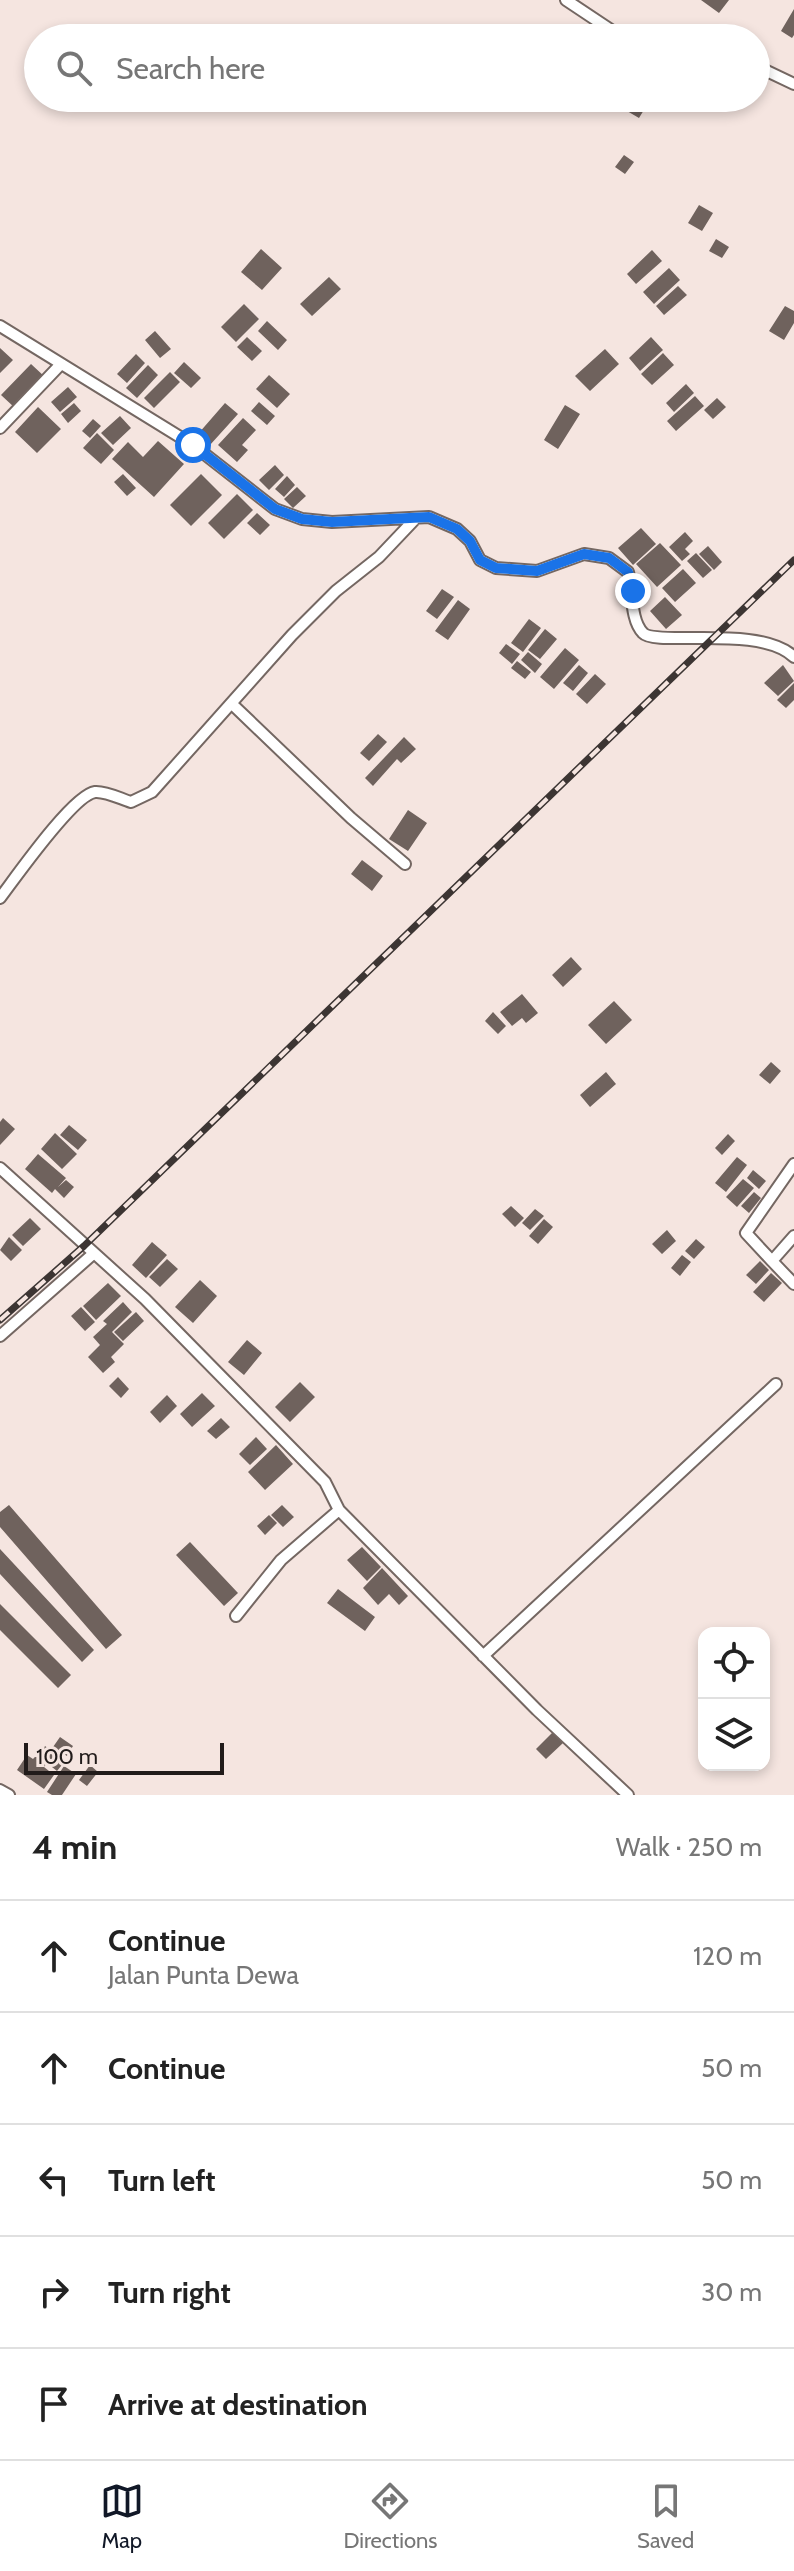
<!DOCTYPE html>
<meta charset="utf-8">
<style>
:root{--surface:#fff;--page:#f2f2f2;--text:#222;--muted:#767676;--line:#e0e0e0;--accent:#111827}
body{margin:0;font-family:Cabin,sans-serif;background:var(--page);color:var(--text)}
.controls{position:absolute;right:24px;bottom:24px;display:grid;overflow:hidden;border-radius:16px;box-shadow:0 4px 12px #0003}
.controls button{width:72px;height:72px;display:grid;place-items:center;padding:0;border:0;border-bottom:2px solid var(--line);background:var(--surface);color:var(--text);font:40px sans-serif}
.scale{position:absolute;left:24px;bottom:20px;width:200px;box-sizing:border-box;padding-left:8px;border:4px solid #211b1a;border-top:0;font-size:22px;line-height:28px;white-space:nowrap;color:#211b1a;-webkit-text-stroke:6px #f5e5e0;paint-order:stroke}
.stop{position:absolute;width:24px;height:24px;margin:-18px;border:6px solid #1a73e8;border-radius:50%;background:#fff}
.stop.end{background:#1a73e8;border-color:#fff;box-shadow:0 2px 8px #0008}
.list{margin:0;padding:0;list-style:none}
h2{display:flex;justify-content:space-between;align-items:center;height:104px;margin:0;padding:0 32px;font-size:34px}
h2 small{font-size:26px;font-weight:400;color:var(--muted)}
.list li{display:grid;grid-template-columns:52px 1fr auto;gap:24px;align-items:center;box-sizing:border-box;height:112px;padding:0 32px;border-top:2px solid var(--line)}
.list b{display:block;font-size:30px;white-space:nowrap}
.list p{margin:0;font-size:26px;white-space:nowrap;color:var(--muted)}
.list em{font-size:26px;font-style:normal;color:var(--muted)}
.icon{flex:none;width:44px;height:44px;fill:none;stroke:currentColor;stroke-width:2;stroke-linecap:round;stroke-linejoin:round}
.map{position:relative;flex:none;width:794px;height:1795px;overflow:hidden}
.search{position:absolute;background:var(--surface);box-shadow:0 4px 12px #0003;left:24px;right:24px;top:24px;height:88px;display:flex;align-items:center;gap:20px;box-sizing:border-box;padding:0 28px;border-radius:44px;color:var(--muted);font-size:30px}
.sheet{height:664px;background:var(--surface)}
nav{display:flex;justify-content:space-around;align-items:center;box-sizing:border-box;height:112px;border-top:2px solid var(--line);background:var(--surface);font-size:22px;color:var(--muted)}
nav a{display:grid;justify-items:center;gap:4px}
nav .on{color:var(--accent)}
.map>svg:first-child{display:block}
</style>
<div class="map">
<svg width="794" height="1795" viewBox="0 0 794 1795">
<rect width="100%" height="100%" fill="#f5e5e0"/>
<path fill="#6f625d" d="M701,0H729L719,13Z
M794,9V35L792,38L781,31Z
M509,25L533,38H502Z
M635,98H654L663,104L658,112L647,105L639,118L627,111Z
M624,155L634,162L625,174L615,167Z
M699,205L713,213L702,231L688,223Z
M716,239L729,247L722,258L709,251Z
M261,249L282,268L262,290L241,272Z
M652,250L662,261L636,284L627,274Z
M669,268L680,280L654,304L643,292Z
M329,277L341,289L312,316L300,304Z
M678,286L687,295L664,315L656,306Z
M244,304L259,319L236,342L221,327Z
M785,306L794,311V323L784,340L769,331Z
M267,321L287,340L278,350L258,331Z
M155,331L171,349L160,358L145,340Z
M247,337L262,351L252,361L237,347Z
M651,337L663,350L640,371L629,358Z
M0,348L13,360L0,373Z
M605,349L619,364L590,391L575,376Z
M663,353L674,365L652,385L641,374Z
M136,354L145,363L127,383L117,374Z
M184,362L201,378L191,388L174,373Z
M31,364L45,377L15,408L1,395Z
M148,365L158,375L137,398L126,388Z
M170,372L180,382L154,408L144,398Z
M269,375L290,394L277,408L256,389Z
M686,384L694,393L674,412L666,403Z
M68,387L77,397L60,412L51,402Z
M695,396L704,406L676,431L667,421Z
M717,398L726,407L713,419L704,410Z
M259,402L275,416L267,425L251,411Z
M74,403L81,411L68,423L61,414Z
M225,403L238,414L210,445L198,434Z
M565,405L580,414L558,449L544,440Z
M38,407L61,429L37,453L15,432Z
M120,416L131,428L113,445L101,433Z
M243,418L256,430L242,445L248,450L237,462L218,445Z
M93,419L101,426L90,438L82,431Z
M97,433L114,450L101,464L83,448Z
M158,441L184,464L154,497L112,459L128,442L143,457Z
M275,465L284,475L269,490L259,480Z
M123,474L136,488L127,496L114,482Z
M201,474L222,495L191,526L170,505Z
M287,476L295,485L284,497L275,489Z
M297,487L306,496L293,508L284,499Z
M237,494L253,510L224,539L208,523Z
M257,513L270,525L260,535L247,523Z
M641,528L656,544L633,565L618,548Z
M685,532L693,541L685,549L690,554L682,561L669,547Z
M660,543L681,565L657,587L636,564Z
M708,546L722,562L714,570L699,554Z
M696,553L712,570L703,578L687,561Z
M683,569L696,583L675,602L662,588Z
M442,589L454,597L437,619L426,611Z
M665,597L682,615L666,629L650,611Z
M458,600L470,609L448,640L435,631Z
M529,619L541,628L523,652L511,643Z
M545,629L557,639L540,659L528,650Z
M506,644L520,654L512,664L499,653Z
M565,648L579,660L554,689L540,677Z
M528,652L542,664L535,673L521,660Z
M517,661L531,672L525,679L511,668Z
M579,665L588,673L573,691L563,683Z
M783,665L794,681L778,696L764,683Z
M595,674L606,684L587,704L576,694Z
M794,683V700L786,708L777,700Z
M378,734L387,742L369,761L360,753Z
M404,737L416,749L401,763L397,759L373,786L365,778Z
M408,810L427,823L408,851L389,839Z
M362,860L383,876L372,891L351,874Z
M571,957L582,969L563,987L552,975Z
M522,994L538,1013L526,1023L522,1018L512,1026L500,1012Z
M614,1001L632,1020L606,1044L588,1025Z
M493,1012L506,1026L498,1034L485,1021Z
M771,1062L781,1071L770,1084L759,1075Z
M606,1072L616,1084L590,1107L580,1095Z
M3,1118L15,1129L0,1145V1122Z
M69,1125L87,1140L78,1150L60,1135Z
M55,1133L77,1154L62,1169L41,1149Z
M728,1134L735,1141L722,1155L715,1148Z
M38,1154L66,1178L58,1187L66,1180L74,1187L64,1198L55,1189L52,1193L25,1169Z
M737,1157L747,1165L726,1192L715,1183Z
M753,1170L766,1181L759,1189L747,1178Z
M743,1179L754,1188L737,1207L726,1197Z
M754,1192L761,1198L749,1213L741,1206Z
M511,1206L524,1218L515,1227L502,1214Z
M535,1209L544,1216L530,1230L522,1223Z
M30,1218L41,1229L23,1246L12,1235Z
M544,1219L553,1227L538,1244L529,1236Z
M667,1230L676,1241L662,1254L652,1244Z
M9,1237L22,1250L11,1261L0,1250Z
M696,1239L705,1247L694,1259L685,1251Z
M152,1242L167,1255L146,1278L132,1265Z
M682,1255L691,1262L680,1276L671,1268Z
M167,1259L178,1269L160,1287L149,1277Z
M760,1261L769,1270L756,1284L746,1275Z
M771,1273L782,1283L764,1302L753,1292Z
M200,1280L217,1296L193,1323L175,1307Z
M108,1283L121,1296L96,1320L83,1306Z
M123,1302L132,1312L112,1332L124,1344L111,1357L115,1362L103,1373L88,1357L100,1345L93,1337L107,1324L103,1321Z
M81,1307L95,1322L85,1331L71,1316Z
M136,1312L144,1321L123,1341L114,1332Z
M247,1340L262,1353L244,1375L228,1362Z
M118,1377L129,1389L121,1398L109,1386Z
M300,1382L315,1397L290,1422L275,1407Z
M202,1393L215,1406L192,1427L180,1414Z
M167,1395L177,1406L160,1423L150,1412Z
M221,1418L230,1427L216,1439L207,1431Z
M256,1437L267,1449L250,1465L239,1454Z
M276,1445L293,1464L265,1490L248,1472Z
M9,1505L122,1635L106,1649L0,1527V1512Z
M282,1505L294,1517L283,1527L271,1515Z
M269,1515L277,1523L265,1535L257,1526Z
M190,1542L238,1593L224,1606L176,1555Z
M362,1547L381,1567L367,1581L347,1560Z
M0,1549L94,1650L82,1662L0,1574Z
M382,1568L408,1596L399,1605L389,1594L378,1605L363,1588Z
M338,1589L375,1617L365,1631L327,1603Z
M0,1604L71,1675L58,1688L0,1630Z
M553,1732L563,1743L546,1759L536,1749Z
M60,1737L73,1746L67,1756L53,1747Z
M45,1746L65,1761L57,1771L47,1763L44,1767L54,1775L44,1789L17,1770L27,1755L33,1759Z
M90,1765L98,1772L87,1786L79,1780Z
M64,1766L76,1774L62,1795H52L47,1792Z"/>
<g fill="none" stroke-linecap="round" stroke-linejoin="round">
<defs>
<path id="street" d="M566,0L623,38
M756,66L794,84
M0,326L193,445L275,509L302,519L332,522L429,517L457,529L470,541L480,560L496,568L537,571L584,554L609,558L628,572C633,590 630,620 643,633C656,647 760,624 794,657
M0,428L61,364
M233,705L351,818L405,864
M0,898C16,877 73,795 95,792C106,791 121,799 131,802L152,792L292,635L336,591L379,557L416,518
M0,1168L145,1299L325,1482L339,1510L537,1710L628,1795
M794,1236L772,1261L794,1284
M772,1261L746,1233L794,1164
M0,1336L93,1254
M236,1616L281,1560L339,1510
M483,1656L776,1384
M0,1790L9,1795"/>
</defs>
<use href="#street" stroke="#746762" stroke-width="14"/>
<use href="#street" stroke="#fff" stroke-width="10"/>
<defs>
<path id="rail" d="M0,1320L84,1246L794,560"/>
</defs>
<use href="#rail" stroke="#3c3533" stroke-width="7"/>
<use href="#rail" stroke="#f5e5e0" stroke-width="4" stroke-dasharray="12" stroke-linecap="butt"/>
</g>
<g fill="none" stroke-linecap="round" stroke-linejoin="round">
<path stroke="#1a73e8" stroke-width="10" d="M193,445L275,509L302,519L332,522L429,517L457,529L470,541L480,560L496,568L537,571L584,554L609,558L628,572L633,591"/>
</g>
</svg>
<div class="controls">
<button><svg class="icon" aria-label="locate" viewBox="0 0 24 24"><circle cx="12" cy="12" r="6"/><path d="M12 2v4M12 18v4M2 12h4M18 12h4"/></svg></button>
<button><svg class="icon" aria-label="layers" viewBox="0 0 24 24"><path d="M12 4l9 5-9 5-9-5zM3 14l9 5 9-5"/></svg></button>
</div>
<div class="scale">100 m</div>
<div class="stop" style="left:193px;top:445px"></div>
<div class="stop end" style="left:633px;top:591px"></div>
<div class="search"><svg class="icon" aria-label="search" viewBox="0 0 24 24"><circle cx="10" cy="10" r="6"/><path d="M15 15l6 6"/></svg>Search here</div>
</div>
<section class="sheet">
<h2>4 min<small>Walk · 250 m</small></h2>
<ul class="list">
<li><svg class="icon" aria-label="ahead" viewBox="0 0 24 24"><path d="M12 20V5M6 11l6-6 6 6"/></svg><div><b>Continue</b><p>Jalan Punta Dewa</p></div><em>120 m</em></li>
<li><svg class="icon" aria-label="ahead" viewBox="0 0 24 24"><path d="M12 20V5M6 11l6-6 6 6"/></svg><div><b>Continue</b></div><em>50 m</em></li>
<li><svg class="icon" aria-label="left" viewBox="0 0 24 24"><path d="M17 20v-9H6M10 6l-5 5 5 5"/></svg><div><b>Turn left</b></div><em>50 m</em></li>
<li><svg class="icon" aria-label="right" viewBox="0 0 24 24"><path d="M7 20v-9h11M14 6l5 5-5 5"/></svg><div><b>Turn right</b></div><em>30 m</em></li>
<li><svg class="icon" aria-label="arrive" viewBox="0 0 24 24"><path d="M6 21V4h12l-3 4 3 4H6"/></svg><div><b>Arrive at destination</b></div></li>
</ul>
</section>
<nav>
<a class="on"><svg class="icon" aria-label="map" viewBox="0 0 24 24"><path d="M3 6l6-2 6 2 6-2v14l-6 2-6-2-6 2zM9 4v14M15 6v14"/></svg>Map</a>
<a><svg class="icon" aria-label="directions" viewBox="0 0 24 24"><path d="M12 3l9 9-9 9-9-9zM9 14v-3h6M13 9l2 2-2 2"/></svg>Directions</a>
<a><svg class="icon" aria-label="saved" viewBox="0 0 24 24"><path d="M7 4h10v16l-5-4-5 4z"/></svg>Saved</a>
</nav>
